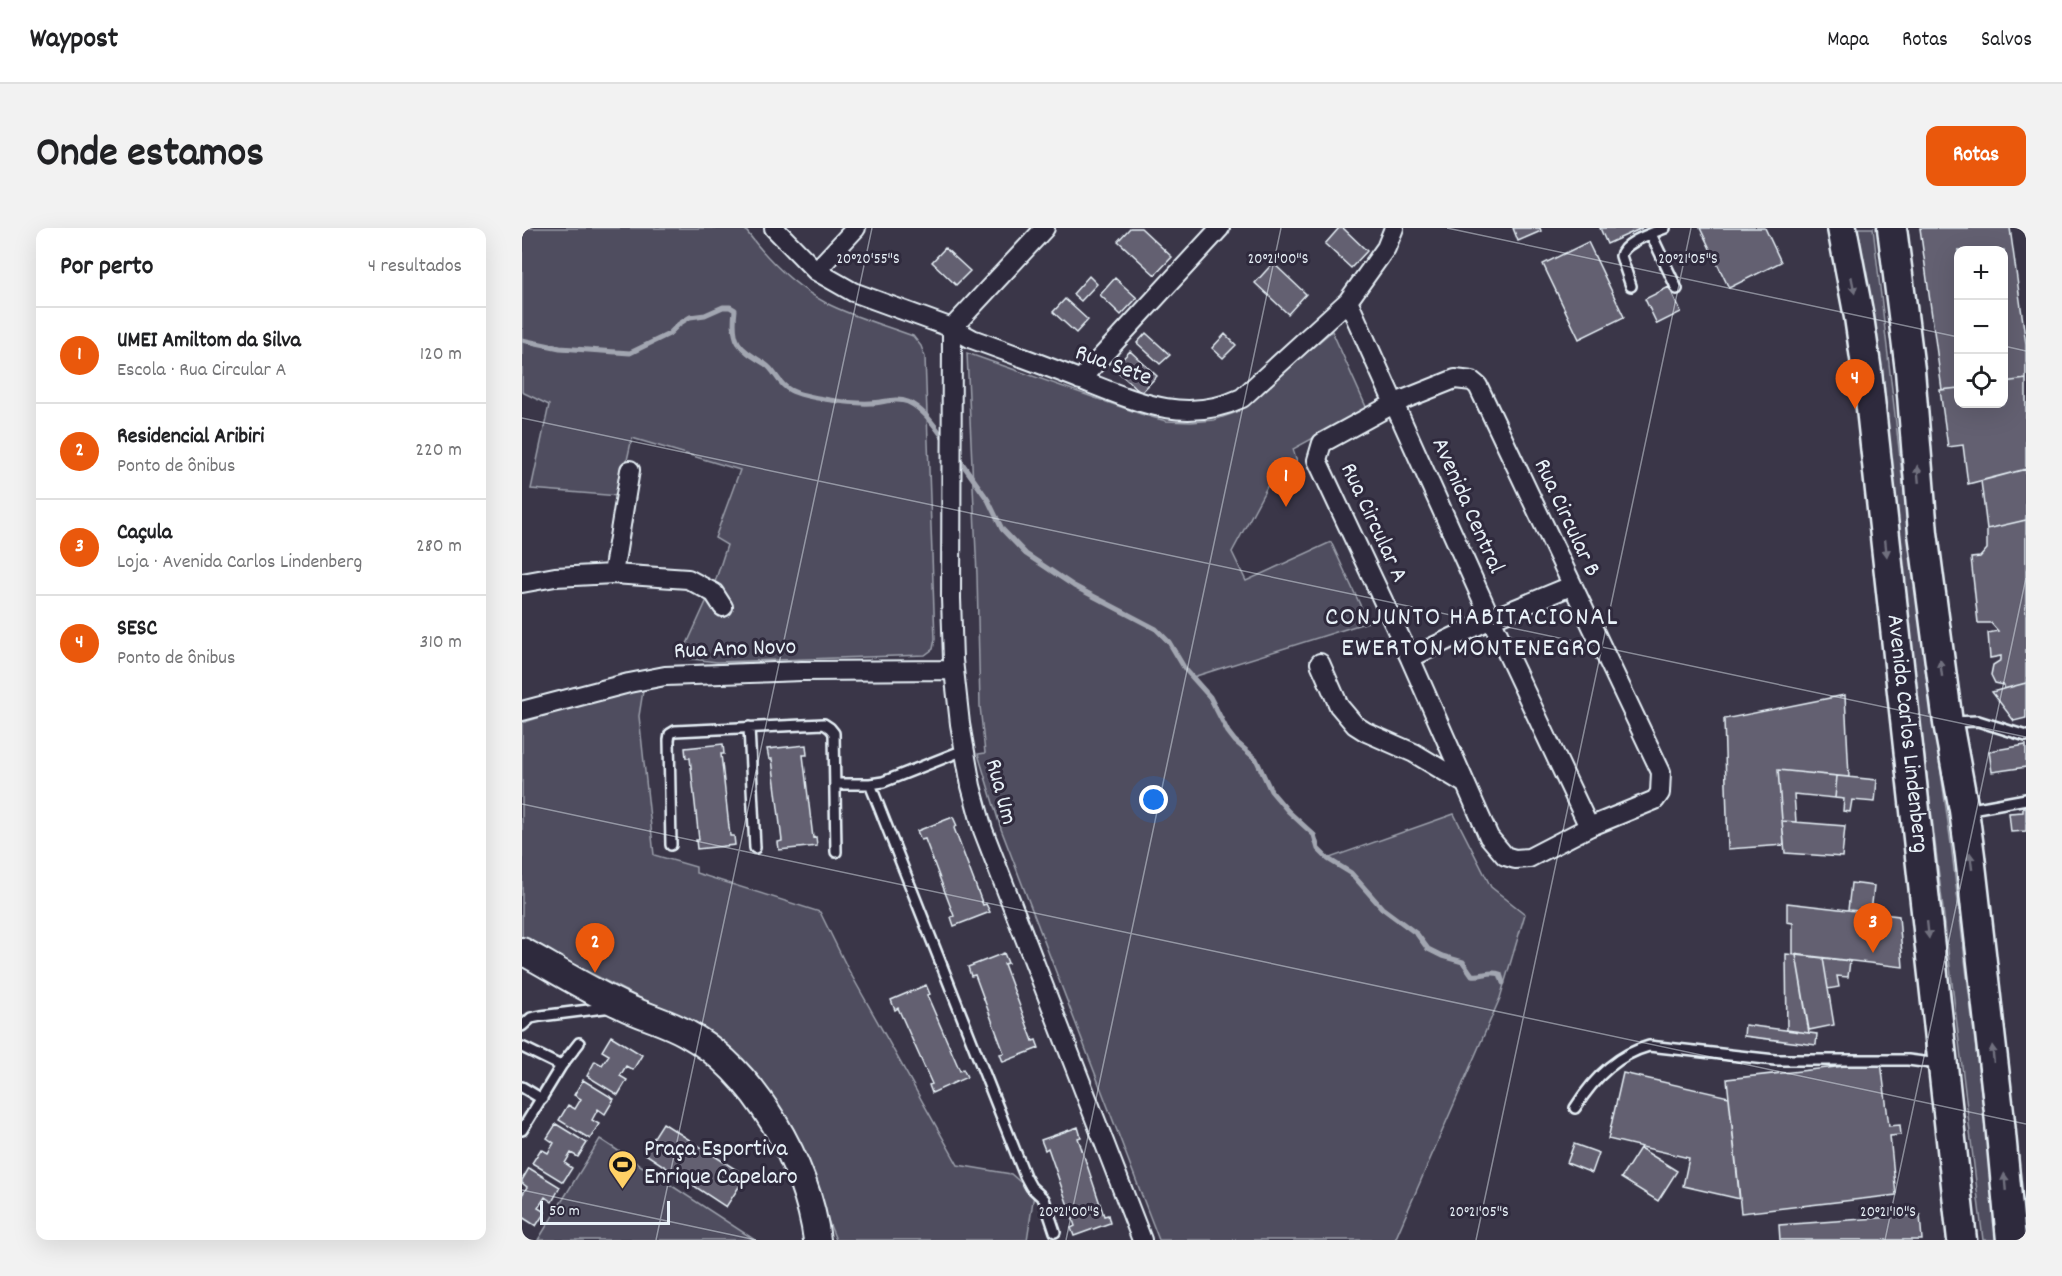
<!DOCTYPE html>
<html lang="pt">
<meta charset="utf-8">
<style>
:root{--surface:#fff;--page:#f2f2f2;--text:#202124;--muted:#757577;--line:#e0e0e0;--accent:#ea580c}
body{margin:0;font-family:Dekko,sans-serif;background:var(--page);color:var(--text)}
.controls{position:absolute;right:18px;top:18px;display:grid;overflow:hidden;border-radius:12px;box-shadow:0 6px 24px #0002}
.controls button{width:54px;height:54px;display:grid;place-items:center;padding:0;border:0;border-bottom:2px solid var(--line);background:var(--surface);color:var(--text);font:30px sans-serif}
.scale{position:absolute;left:18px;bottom:15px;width:130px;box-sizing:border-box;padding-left:6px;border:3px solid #e8f1f8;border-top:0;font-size:16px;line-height:21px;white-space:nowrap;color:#e8f1f8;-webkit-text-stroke:4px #2f2a3d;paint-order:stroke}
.you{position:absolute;left:632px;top:572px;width:21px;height:21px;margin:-15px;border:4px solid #fff;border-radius:50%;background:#1a73e8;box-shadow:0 0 0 9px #1a73e833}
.badge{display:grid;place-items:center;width:39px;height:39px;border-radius:50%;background:var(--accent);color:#fff;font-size:20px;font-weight:700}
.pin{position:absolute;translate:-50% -50px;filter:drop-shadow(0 2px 3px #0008)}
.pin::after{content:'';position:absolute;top:32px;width:21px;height:18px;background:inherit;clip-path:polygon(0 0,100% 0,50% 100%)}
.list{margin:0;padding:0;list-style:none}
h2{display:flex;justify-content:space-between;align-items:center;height:78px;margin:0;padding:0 24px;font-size:26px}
h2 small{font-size:20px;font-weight:400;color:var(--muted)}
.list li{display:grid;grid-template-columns:39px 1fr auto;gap:18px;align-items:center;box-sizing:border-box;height:96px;padding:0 24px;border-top:2px solid var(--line)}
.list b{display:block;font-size:22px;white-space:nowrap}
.list p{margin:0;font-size:20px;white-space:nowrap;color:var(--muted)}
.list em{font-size:20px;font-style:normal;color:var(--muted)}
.icon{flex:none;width:33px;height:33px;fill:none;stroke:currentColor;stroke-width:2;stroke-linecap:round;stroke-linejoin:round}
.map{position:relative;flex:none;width:1504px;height:1012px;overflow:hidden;border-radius:12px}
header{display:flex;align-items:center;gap:36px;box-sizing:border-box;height:84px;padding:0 30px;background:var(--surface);border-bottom:2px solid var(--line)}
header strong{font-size:28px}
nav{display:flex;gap:33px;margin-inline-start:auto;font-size:21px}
.intro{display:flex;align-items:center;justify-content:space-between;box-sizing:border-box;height:144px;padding:0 36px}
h1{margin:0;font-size:42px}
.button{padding:15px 27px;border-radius:12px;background:var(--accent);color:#fff;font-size:21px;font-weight:700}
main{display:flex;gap:36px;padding:0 36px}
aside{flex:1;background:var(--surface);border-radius:12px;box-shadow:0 6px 24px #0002}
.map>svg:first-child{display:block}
</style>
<header>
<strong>Waypost</strong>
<nav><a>Mapa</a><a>Rotas</a><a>Salvos</a></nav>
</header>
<div class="intro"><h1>Onde estamos</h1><a class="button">Rotas</a></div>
<main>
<aside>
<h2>Por perto<small>4 resultados</small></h2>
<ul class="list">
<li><span class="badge">1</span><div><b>UMEI Amiltom da Silva</b><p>Escola · Rua Circular A</p></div><em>120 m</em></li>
<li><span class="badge">2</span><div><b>Residencial Aribiri</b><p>Ponto de ônibus</p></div><em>220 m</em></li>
<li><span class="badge">3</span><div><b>Caçula</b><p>Loja · Avenida Carlos Lindenberg</p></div><em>280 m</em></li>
<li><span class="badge">4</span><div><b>SESC</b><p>Ponto de ônibus</p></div><em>310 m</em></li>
</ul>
</aside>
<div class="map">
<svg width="1504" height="1012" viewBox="0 0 1504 1012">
<rect width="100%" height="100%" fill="#3a3648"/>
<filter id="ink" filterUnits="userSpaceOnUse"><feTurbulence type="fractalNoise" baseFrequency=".0167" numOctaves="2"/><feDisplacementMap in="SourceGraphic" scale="12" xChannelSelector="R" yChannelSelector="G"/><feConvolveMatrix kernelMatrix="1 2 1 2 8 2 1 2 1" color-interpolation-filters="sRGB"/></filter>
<g filter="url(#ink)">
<path fill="#504e5f" stroke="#9ca0ac" stroke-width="1.5" d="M0,0H222C244,30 271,57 304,75C331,89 362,97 391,108L399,118L403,129L413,411L411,421L403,427L195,434L170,431L160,427L193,354L205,317L193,310L218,242L110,210L97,268L9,261L27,177L0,164Z
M1331,0H1351L1396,382L1429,616L1477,1012H1461L1356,143Z
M810,103L845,181L771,221L775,233L753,244L710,324L724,353L809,314L846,394L671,449L688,469L706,504L713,513L734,531L749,563L766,584L792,607L796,621L805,631L932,586L969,659L1003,686L978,770L873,1012H637L479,601L456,526L463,525L458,478L455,347L445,125L619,186L644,193L669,194L692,192L715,184Z
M121,463L117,488L132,627L174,639V645L298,684L326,741L436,937L489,946L512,966L505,1012H314L281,930L155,789L0,710V495L96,464Z
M78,911L233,1012H16Z"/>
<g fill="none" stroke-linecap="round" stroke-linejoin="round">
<path stroke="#a2a6b1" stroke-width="5" d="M0,112L38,120L108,125L147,106L157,96L168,89L183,87L201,79H208L213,82C209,115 216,119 243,136C254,143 255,155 268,162C283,170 331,176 349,175C361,175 373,169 386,174C403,182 413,199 424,213
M435,228L466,272L480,301L504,326L552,358L634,401L647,414L663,441L688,469L706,504L713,513L734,531L749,563L766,583L792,607L796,621L806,631L829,645L860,680L895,706L906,721L920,728L941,734L950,747C961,749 967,742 978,746L981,755"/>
</g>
<path fill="#636171" stroke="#e8f1f8" stroke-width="1.5" d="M608,0H619L650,29L633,47L596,13Z
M817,0H821L845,23L829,40L803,16Z
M991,0H1018L1019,3L996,13Z
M1078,0H1120L1085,16Z
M1178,0H1243L1259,34L1207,60Z
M1398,0H1488L1504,116V151L1482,154V22H1436V160L1420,162Z
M1066,14L1102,89L1057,111L1021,36Z
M423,20L448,43L434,57L410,34Z
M751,35L784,66L766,86L733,55Z
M567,48L575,56L559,73L551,66Z
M593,50L615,70L599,87L578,67Z
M1147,59L1159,84L1135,96L1123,71Z
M543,71L566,92L554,105L531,84Z
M624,105L648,127L638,136L615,115Z
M703,106L714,117L701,130L690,120Z
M608,123L635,148L619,165L592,140Z
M1504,151V241L1446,256L1441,217L1426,219L1418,162L1436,160V176H1482V154Z
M1504,241V292L1465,301L1459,253Z
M1504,292V455L1482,461V457L1473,455L1469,447L1471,437L1479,432V428L1468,430L1466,405L1476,403L1469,395H1456L1449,330L1458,329L1465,321V301Z
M1504,455V490L1492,493L1470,464Z
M1323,467L1327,549L1256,542L1262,617L1206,621L1202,491Z
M201,516L202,526H199L208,608H212L213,617L175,621L174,612H177L168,530H164L163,520Z
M284,517L285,527H281L291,610L294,609L295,618L257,622L256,614L260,613L250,531H247L245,521Z
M1504,517V539L1470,544L1467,523Z
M1256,542L1315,548L1313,570L1272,566L1274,594L1260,593Z
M1315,548L1355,552L1353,574L1330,572L1328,584L1321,583L1322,571L1313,570Z
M1501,579H1504V603L1489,604L1487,585L1501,584Z
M431,589L435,598L432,600L461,677L464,676L468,684L432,698L429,689L432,688L403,611L399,612L395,603Z
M1260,593L1323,598L1320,629L1263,625Z
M1329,655L1352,658L1349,684L1326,682Z
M1265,675L1377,688L1381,739L1271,726V695L1265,694Z
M482,725L486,735L482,736L511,813L514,812L517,820L481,834L478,826L482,825L453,747L449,748L446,739Z
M1264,726L1274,727L1287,805L1265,802Z
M1274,727L1301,730L1312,797L1287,802Z
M1301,730L1328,733L1326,749L1315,748L1317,759L1306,761Z
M404,757L408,766L405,767L438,843L441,841L445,849L410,865L407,857L410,856L376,780L373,782L369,772Z
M1223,797L1295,806L1294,817L1222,808Z
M89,808L120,827L111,842L104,838L98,848L105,852L96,867L65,848L73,833L80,837L87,827L80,823Z
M1359,834L1367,898L1378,897L1379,907L1368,908L1374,967L1219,985L1205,851Z
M1101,845L1207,869L1218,971L1161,958L1167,930L1086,911Z
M61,852L92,871L83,886L76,881L70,892L77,896L68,911L37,892L46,877L53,881L59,871L52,867Z
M141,895L224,948L204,979L122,925Z
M34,896L65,915L56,929L49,925L43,935L50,940L41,954L10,935L19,921L26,925L32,915L25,910Z
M556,899L559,909L556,910L582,988L586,987L588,995L552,1008L549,1000L553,998L526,920L523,922L519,912Z
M1052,916L1077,925L1070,945L1045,935Z
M1118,920L1155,943L1136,973L1099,950Z
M7,940L38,959L30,974L23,969L16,980L23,984L14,998L0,989V967L5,959L0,955V952Z
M1398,987L1400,1012H1258L1257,997Z"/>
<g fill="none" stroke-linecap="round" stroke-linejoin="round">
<defs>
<path id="lane" d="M1129,6L1155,61
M1109,58L1099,28C1101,14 1131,5 1143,0
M1428,494L1456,493L1504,508
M227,499L233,620
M442,522L361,554L348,556L503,948L509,959L522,971L533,1004
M314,556H348
M1444,582L1504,571
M149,617L147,512L148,506L153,503L302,496L308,500L312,505L314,624
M0,798L9,790L19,788L90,779
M0,819L39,838
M0,859L20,871
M1053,880C1071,851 1094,827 1127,818L1253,832H1386L1417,836
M0,902L39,838L57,815"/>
<path id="street" d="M252,0L294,43L331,64L430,100L450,111C486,124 522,137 557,151C613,173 662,197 720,170L826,73L864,20L872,0
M523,0L430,100L429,370L431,432L438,496L449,558L461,602L620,1012
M294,43L334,0
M826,73L969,391L1067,599
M933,151L950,153L956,158L1139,544L1138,565L1133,572L1067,599L1007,630L993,631L983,628L967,609L888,430L795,232L800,215L873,175Z
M558,152L698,0
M91,346L108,242
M0,355L33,349L91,346L166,351L192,365L201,379
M888,430L969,391L1049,358
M798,435L817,478L833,497L844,504L892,525L942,555
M0,483L107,455L143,448L280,443L432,442"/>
<path id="secondary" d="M0,723C33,741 66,762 101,778C121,788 145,794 164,805C232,842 286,937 295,1012"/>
<g id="primary">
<path id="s1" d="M1320,0L1337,89L1345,144L1440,1012"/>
<path d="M1370,0L1388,142L1401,305L1426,495L1442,582L1448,628L1477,884L1489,1012"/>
</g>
</defs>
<use href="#lane" stroke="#e8f1f8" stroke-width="14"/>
<use href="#street" stroke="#e8f1f8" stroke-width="22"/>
<use href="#secondary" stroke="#e8f1f8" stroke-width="30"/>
<use href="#primary" stroke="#e8f1f8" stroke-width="33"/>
<use href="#lane" stroke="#2f2a3d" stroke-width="9"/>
<use href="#street" stroke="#2f2a3d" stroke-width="18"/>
<use href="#secondary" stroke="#2f2a3d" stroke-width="26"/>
<use href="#primary" stroke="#2f2a3d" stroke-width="28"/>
</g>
<defs><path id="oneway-solid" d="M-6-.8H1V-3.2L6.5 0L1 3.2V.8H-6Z" transform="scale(1.5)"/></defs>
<g fill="#70707e">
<use href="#oneway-solid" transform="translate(1331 57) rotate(79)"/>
<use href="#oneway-solid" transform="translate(1396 246) rotate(-95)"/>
<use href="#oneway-solid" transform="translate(1364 320) rotate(84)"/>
<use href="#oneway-solid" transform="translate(1419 440) rotate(-97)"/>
<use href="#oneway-solid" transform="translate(1449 633) rotate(-97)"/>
<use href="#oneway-solid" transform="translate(1406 702) rotate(84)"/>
<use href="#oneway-solid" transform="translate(1471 826) rotate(-96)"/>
<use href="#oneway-solid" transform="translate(1483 954) rotate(-95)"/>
</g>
</g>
<path fill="none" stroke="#e8f1f8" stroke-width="1.5" stroke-opacity="0.45" d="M925,0L1436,109M1482,118L1504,123M0,190L1504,509M0,576L1504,896M0,962L234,1012M134,1012L350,0M544,1012L759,0M954,1012L1169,0M1363,1012L1504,350"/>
<defs>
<symbol id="stadium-pin" viewBox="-11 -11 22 30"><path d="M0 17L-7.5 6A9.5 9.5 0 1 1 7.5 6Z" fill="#ffd166" stroke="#2f2a3d"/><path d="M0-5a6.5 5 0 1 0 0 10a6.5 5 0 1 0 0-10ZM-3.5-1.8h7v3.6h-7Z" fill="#111"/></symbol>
</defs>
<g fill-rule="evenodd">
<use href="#stadium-pin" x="84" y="920" width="33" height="45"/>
</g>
<g text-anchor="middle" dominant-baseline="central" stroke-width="6" stroke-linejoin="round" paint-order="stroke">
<g font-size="24" fill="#e8f1f8" stroke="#2f2a3d">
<text transform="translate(591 138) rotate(20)">Rua Sete</text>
<text transform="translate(945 278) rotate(66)">Avenida Central</text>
<text transform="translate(1044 290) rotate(65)">Rua Circular B</text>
<text transform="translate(851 295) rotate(65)">Rua Circular A</text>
<text transform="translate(213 422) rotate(-2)">Rua Ano Novo</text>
<text stroke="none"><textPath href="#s1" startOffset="510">Avenida Carlos Lindenberg</textPath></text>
<text transform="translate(478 564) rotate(75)">Rua Um</text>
</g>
<g font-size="24" fill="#e8f1f8" stroke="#2f2a3d" text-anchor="start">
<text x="122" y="922">Praça Esportiva<tspan x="122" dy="28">Enrique Capelaro</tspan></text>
</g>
<g font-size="27" letter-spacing="1.5" fill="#e8f1f8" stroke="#2f2a3d">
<text x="950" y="390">CONJUNTO HABITACIONAL<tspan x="950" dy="31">EWERTON MONTENEGRO</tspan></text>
</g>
</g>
<g font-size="15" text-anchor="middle" fill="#e8f1f8" stroke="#2f2a3d" stroke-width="6" stroke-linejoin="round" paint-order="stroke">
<text x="346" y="35">20°20'55"S</text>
<text x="756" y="35">20°21'00"S</text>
<text x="1166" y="35">20°21'05"S</text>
<text x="547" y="988">20°21'00"S</text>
<text x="957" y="988">20°21'05"S</text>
<text x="1366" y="988">20°21'10"S</text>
</g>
</svg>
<div class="controls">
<button>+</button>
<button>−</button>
<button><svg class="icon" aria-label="locate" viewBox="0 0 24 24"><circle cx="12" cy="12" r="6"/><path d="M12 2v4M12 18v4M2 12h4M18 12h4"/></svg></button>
</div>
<div class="scale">50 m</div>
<div class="you"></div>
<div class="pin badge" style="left:764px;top:279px">1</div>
<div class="pin badge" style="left:73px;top:745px">2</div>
<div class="pin badge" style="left:1351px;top:725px">3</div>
<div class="pin badge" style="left:1333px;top:181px">4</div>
</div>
</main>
